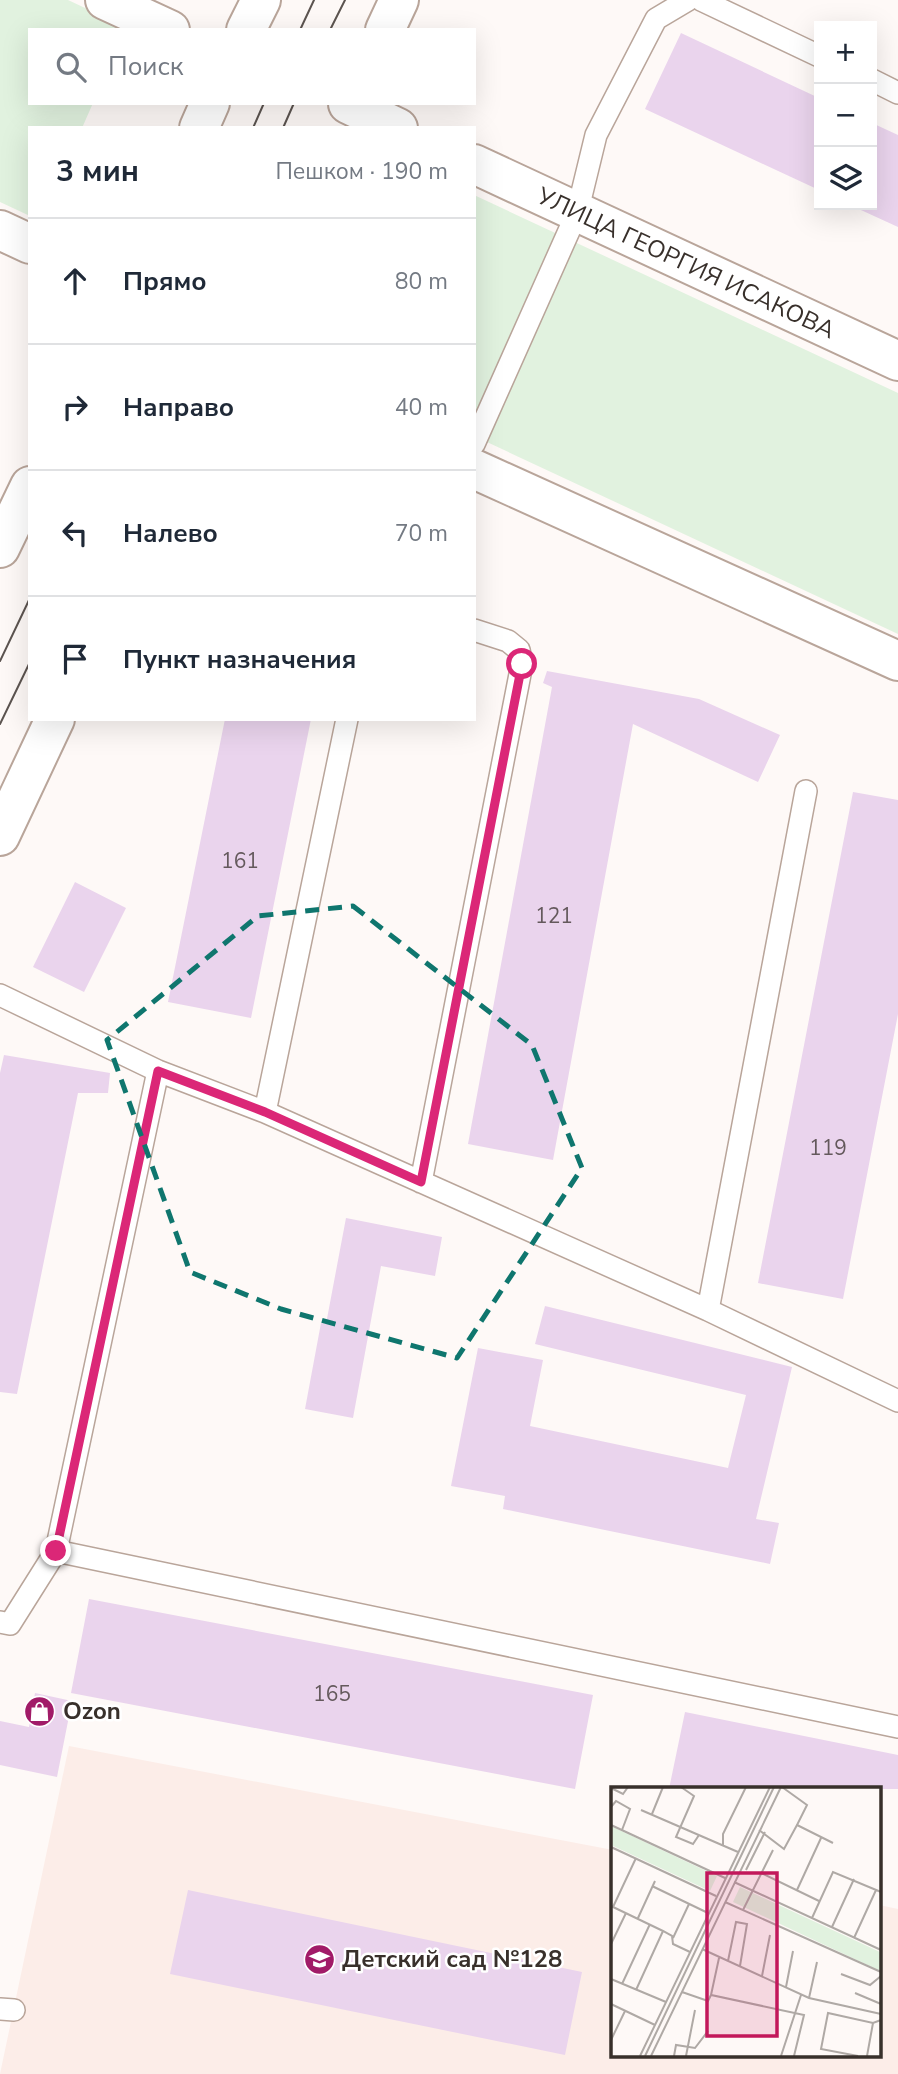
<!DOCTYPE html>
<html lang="ru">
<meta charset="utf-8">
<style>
:root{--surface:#fff;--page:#f2f2f3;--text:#1f2937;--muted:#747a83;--line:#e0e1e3}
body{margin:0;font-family:"Nunito Sans",sans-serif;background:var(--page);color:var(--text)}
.controls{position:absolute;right:21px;top:21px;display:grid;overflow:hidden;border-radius:0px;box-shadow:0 7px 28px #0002}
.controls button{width:63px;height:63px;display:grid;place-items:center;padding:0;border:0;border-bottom:2px solid var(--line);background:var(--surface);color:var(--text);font:35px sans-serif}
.stop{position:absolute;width:21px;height:21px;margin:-16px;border:5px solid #db2777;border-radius:50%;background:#fff}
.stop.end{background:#db2777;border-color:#fff;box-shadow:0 2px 7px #0008}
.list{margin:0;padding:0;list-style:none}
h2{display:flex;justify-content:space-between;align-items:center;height:91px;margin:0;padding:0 28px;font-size:30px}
h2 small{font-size:23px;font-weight:400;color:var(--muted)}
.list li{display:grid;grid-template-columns:46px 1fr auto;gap:21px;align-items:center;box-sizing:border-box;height:126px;padding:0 28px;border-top:2px solid var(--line)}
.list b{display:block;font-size:26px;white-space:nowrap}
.list em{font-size:23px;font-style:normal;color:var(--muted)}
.icon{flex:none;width:38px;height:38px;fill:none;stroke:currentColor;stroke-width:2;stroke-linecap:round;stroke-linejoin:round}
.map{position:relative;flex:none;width:898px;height:2074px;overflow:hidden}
.search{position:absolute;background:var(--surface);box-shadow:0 7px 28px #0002;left:28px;top:28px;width:448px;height:77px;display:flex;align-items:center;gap:18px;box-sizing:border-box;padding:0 24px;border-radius:0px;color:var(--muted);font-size:26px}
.panel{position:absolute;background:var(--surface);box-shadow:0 7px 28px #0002;left:28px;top:126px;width:448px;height:595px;border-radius:0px}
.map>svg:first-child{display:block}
</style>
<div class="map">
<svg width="898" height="2074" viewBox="0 0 898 2074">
<rect width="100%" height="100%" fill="#fef9f7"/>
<path fill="#fcede8" d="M69,1746L613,1850V2055H879V1905L898,1909V2074H0Z"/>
<path fill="#e1f2df" d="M0,0H68L128,28L30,30V103H93L82,128H30V216L0,202Z
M474,195L898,393V634L474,436Z"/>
<path fill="#ead4ed" d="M681,33L819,98V190L645,109Z
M872,123L898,135V227L850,205H872Z
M547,671L699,699L780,735L758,782L633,724L553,1160L468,1144L552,687L543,683Z
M225,719H311L251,1018L168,1002Z
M853,792L898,800V1014L843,1299L758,1283Z
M75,882L126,908L84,992L33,967Z
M4,1055L110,1073L108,1093H78L17,1394L0,1392V1073Z
M346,1218L442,1237L435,1276L381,1266L353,1418L305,1409L321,1323L326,1324Z
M545,1306L792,1367L756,1519L779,1523L770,1564L503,1509L505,1496L451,1486L478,1348L543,1360L530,1426L728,1468L746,1395L535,1344Z
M89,1599L593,1695L575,1789L71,1693Z
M35,1693L72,1701L57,1777L0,1765V1721L29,1727Z
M685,1712L898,1755V1789H669Z
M188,1890L582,1972L565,2055L170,1974Z"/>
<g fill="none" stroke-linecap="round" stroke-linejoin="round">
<defs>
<path id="lane" d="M701,0L819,56
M872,80L898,93
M474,444L577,213L596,135L656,19L688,0
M0,995L158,1071L265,1112L708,1310L898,1401
M265,1112L347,719
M421,1182L522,664L519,650L508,641L474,630
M708,1310L806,791
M56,1551L158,1071
M0,1622L10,1624L56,1551L898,1727
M0,2009L14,2010"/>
<path id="secondary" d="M105,0L170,30
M246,30L261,0
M385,30L399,0
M348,104L398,128
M199,128L210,103
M474,164L898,361
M0,230L30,244
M474,469L898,661
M0,548L30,486
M0,836L55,719"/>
</defs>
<use href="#lane" stroke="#b9a59a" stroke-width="24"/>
<use href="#secondary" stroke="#b9a59a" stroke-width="42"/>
<use href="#lane" stroke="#fff" stroke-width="21"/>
<use href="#secondary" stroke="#fff" stroke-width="38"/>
<path stroke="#5c5450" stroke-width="2" d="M300,30L314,0
M330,30L345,0
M253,128L264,103
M283,128L294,103
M0,661L30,598
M0,724L30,662"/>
</g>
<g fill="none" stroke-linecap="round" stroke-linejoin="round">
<path stroke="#db2777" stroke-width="9" d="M56,1551L158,1071L265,1112L421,1182L522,664"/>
</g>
<path fill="none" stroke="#0f766e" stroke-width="5" stroke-dasharray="14 9" stroke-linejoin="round" d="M353,906L532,1045L582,1168L457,1358L281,1309L190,1272L107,1040L258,916Z"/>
<defs>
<symbol id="shop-disc" viewBox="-11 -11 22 22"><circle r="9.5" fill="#a11b68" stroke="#fff"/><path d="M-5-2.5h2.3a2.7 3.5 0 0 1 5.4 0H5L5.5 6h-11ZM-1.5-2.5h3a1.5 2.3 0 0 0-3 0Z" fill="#fff"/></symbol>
<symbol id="school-disc" viewBox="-11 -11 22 22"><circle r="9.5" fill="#a11b68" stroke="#fff"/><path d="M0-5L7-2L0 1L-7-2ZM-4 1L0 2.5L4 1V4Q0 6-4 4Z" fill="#fff"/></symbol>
</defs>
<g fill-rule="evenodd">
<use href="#shop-disc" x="22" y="1694" width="35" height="35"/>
<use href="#school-disc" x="302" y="1942" width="35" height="35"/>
</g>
<g text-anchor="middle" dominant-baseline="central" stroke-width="5" stroke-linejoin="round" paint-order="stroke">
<g font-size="21" fill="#64595c">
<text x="240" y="861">161</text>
<text x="554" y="916">121</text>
<text x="828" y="1148">119</text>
<text x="332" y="1694">165</text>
</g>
<g font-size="24" fill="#38302b" stroke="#fff">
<text transform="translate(686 263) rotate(25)">УЛИЦА ГЕОРГИЯ ИСАКОВА</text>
</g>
<g font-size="24" font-weight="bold" fill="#38302b" stroke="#fff" text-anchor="start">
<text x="63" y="1711">Ozon</text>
<text x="342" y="1959">Детский сад №128</text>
</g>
</g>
<g transform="translate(611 1787)">
<rect width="270" height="270" fill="#fef9f7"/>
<path d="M0,39L106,89L99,104L0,58ZM129,100L269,165V184L122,115Z" fill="#e1f2df"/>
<path fill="none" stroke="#afa9a5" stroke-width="2" d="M70,0L83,9L65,50L82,57L88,48M171,0L196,18L186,38L222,56M0,1L12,7L17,0M0,20L5,14L19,22L11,43M30,23L127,65M41,27L52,0M0,38L114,91M148,43L173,62L186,38M112,59V47L135,0M0,60L105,109M135,83L154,45M150,86L208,114M123,95L270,163M41,99L97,126M186,103L210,51M114,115L270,185M0,119L52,144L61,149L62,157L79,165M2,120L25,71M132,123L162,63M27,131L44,94M201,131L222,85L270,105M221,140L243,92M62,151L78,117M243,151L265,103M0,157L15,126M91,162L198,211L270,227M117,174L125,135L136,137L129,179M230,187L259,198L270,189M151,189L159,148M0,192L55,215M11,197L39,137M175,200L182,164M25,203L52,144M71,205L97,214L100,208L193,228L183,269M244,206L270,217M100,208L108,171M198,211L206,175M0,217L44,238M0,253L14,224M29,269L159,0M34,269L163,0M40,269L170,0M63,269L65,258L84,261L97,244M75,269L84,223M170,269L190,208M247,269L210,262L217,226L262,236L270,233M256,269L262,236"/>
<path fill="#c2185b" fill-opacity="0.15" stroke="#c2185b" stroke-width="3.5" d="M96,86H166V249H96Z"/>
<rect width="270" height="270" fill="none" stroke="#38302b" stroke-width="3.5"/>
</g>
</svg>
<div class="controls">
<button>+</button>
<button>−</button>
<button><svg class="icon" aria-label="layers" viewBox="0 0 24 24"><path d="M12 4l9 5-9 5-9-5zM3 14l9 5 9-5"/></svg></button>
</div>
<div class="stop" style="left:522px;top:664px"></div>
<div class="stop end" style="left:56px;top:1551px"></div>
<div class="search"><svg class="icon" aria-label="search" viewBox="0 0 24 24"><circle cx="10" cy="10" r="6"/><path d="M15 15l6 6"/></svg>Поиск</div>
<section class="panel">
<h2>3 мин<small>Пешком · 190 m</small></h2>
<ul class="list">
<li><svg class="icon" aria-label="ahead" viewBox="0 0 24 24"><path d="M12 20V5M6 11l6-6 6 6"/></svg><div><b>Прямо</b></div><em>80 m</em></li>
<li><svg class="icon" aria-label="right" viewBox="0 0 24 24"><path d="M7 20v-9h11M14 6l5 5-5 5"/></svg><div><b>Направо</b></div><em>40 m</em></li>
<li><svg class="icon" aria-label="left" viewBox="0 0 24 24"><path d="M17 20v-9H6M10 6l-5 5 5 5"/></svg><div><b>Налево</b></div><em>70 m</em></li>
<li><svg class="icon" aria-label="arrive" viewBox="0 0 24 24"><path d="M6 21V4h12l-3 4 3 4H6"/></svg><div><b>Пункт назначения</b></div></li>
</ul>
</section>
</div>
